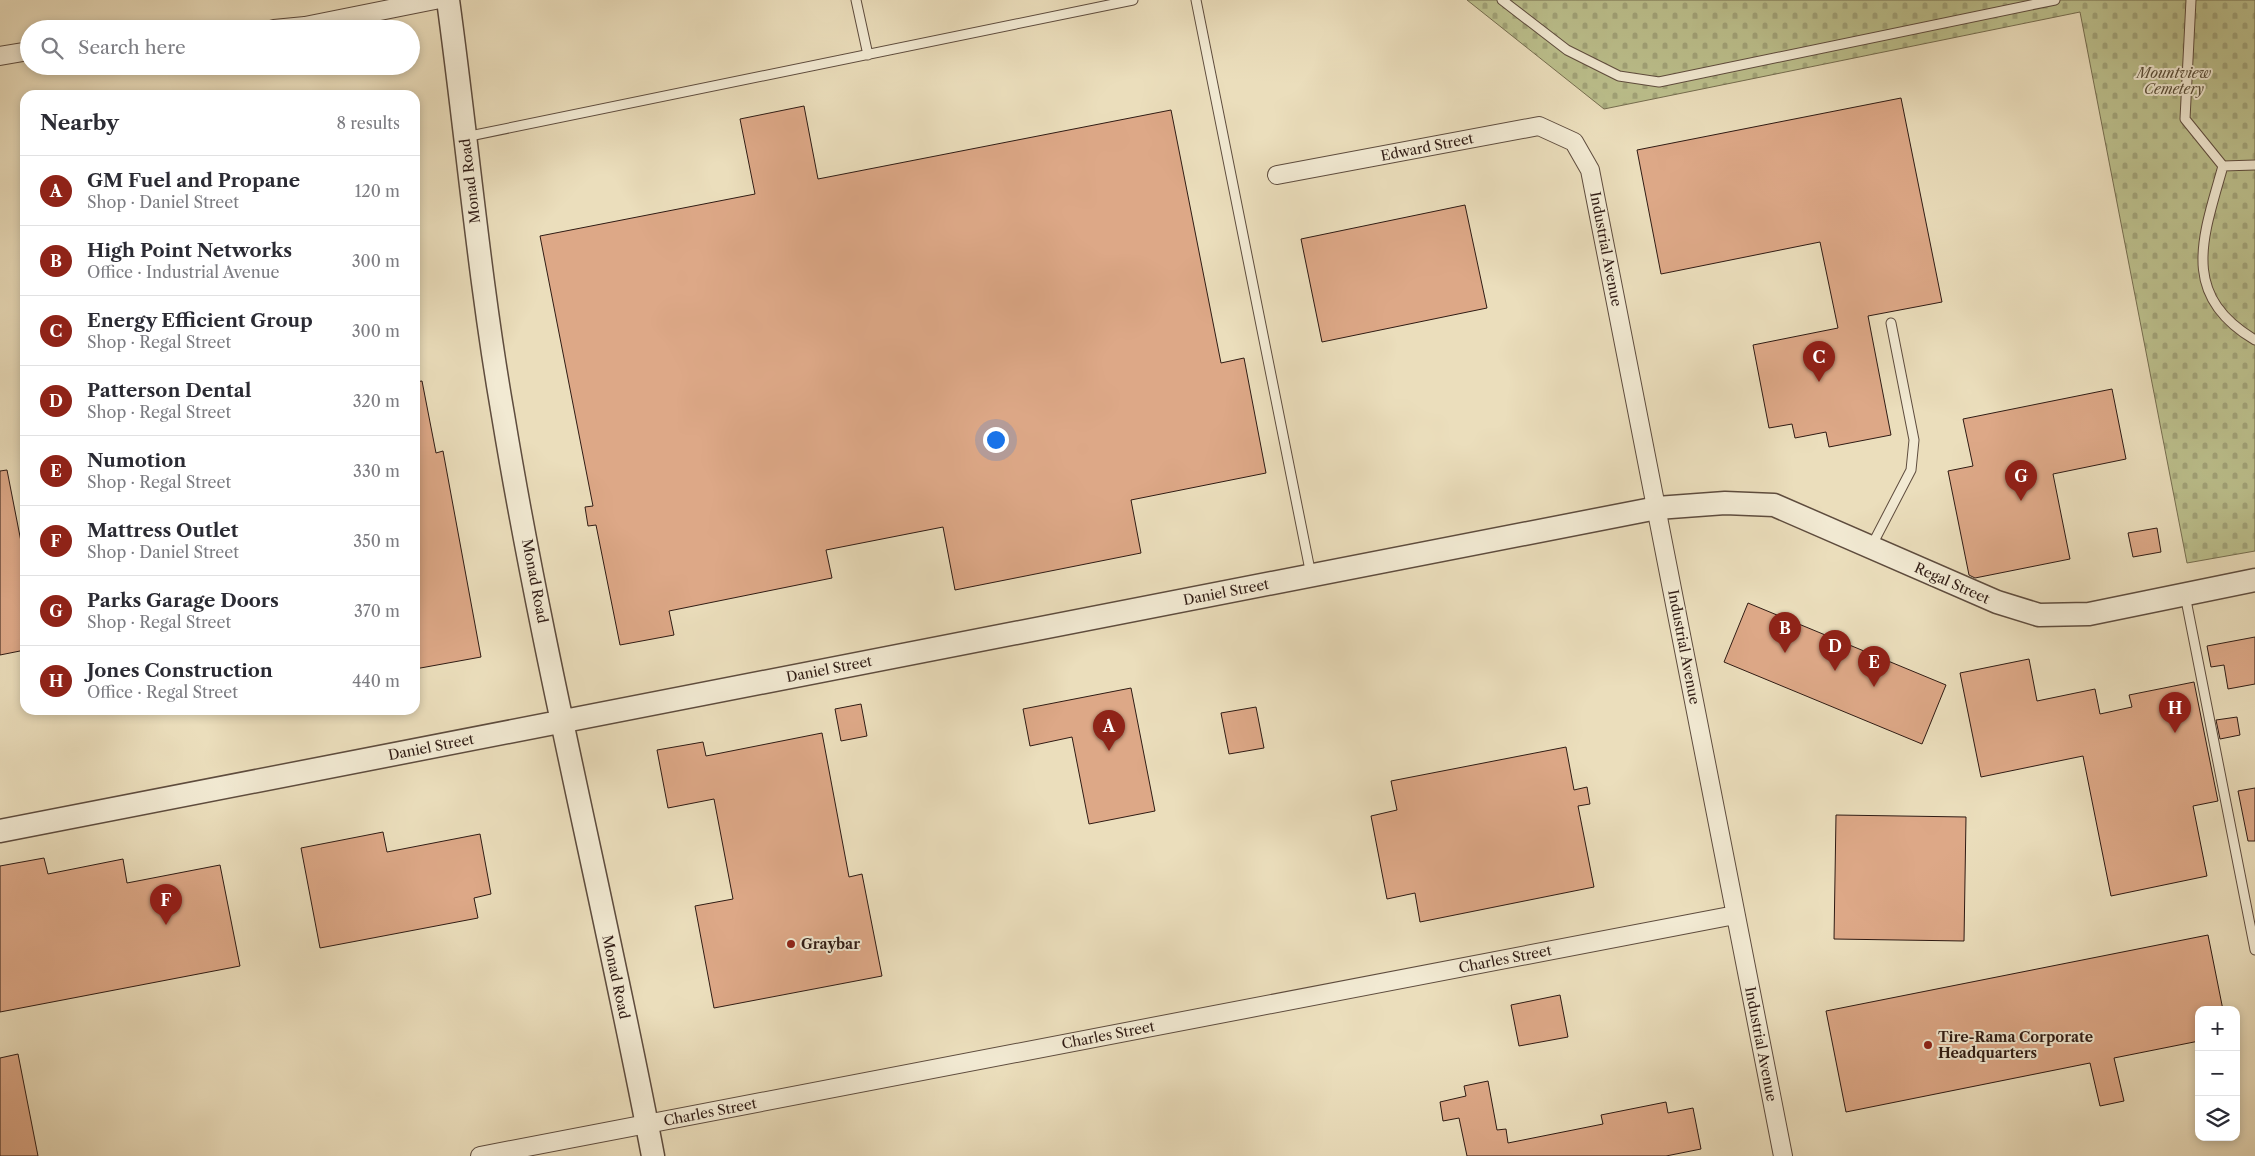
<!DOCTYPE html>
<meta charset="utf-8">
<style>
:root{--surface:#fff;--page:#f7f7f7;--text:#2b2b33;--muted:#7c7c81;--line:#e1e1e2;--accent:#8f2418}
body{margin:0;font-family:"Libre Caslon Text",serif;background:var(--page);color:var(--text)}
.controls{position:absolute;right:15px;bottom:15px;display:grid;overflow:hidden;border-radius:10px;box-shadow:0 2px 8px #0003}
.controls button{width:45px;height:45px;display:grid;place-items:center;padding:0;border:0;border-bottom:1px solid var(--line);background:var(--surface);color:var(--text);font:25px sans-serif}
.you{position:absolute;left:995px;top:439px;width:18px;height:18px;margin:-12px;border:4px solid #fff;border-radius:50%;background:#1a73e8;box-shadow:0 0 0 8px #1a73e833}
.badge{display:grid;place-items:center;width:32px;height:32px;border-radius:50%;background:var(--accent);color:#fff;font-size:16px;font-weight:700}
.pin{position:absolute;translate:-50% -41px;filter:drop-shadow(0 1px 2px #0008)}
.pin::after{content:'';position:absolute;top:26px;width:18px;height:15px;background:inherit;clip-path:polygon(0 0,100% 0,50% 100%)}
.list{margin:0;padding:0;list-style:none}
h2{display:flex;justify-content:space-between;align-items:center;height:65px;margin:0;padding:0 20px;font-size:21px}
h2 small{font-size:16px;font-weight:400;color:var(--muted)}
.list li{display:grid;grid-template-columns:32px 1fr auto;gap:15px;align-items:center;box-sizing:border-box;height:70px;padding:0 20px;border-top:1px solid var(--line)}
.list b{display:block;font-size:19px;white-space:nowrap}
.list p{margin:0;font-size:16px;white-space:nowrap;color:var(--muted)}
.list em{font-size:16px;font-style:normal;color:var(--muted)}
.icon{flex:none;width:28px;height:28px;fill:none;stroke:currentColor;stroke-width:2;stroke-linecap:round;stroke-linejoin:round}
.map{position:relative;flex:none;width:2255px;height:1156px;overflow:hidden}
.search{position:absolute;background:var(--surface);box-shadow:0 2px 8px #0003;left:20px;top:20px;width:400px;height:55px;display:flex;align-items:center;gap:12px;box-sizing:border-box;padding:0 18px;border-radius:28px;color:var(--muted);font-size:19px}
.panel{position:absolute;background:var(--surface);box-shadow:0 2px 8px #0003;left:20px;top:90px;width:400px;height:625px;border-radius:15px}
.map>svg:first-child{display:block}
</style>
<div class="map">
<svg width="2255" height="1156" viewBox="0 0 2255 1156">
<defs>
<pattern id="cemetery-stones" width="16" height="16" patternUnits="userSpaceOnUse" patternTransform="scale(1.25)"><rect width="16" height="16" fill="#bcc08d"/><path d="M2 7V4a2 2 0 0 1 4 0v3zM10 15v-3a2 2 0 0 1 4 0v3z" fill="#a2a479"/></pattern>
</defs>
<rect width="100%" height="100%" fill="#ebdebc"/>
<filter id="stains"><feTurbulence type="fractalNoise" baseFrequency=".004" numOctaves="4"/><feColorMatrix values="0 0 0 0 .2 0 0 0 0 .09 0 0 0 0 .02 0 0 0 .5 -.17"/></filter>
<radialGradient id="worn" r=".72"><stop offset=".6" stop-color="#630" stop-opacity="0"/><stop offset="1" stop-color="#630" stop-opacity=".3"/></radialGradient>
<path fill="url(#cemetery-stones)" stroke="#766e50" d="M1467,0H2255V551L2187,563L2080,12L1604,109Z"/>
<path fill="#dda887" stroke="#2f1b14" d="M1901,98L1942,302L1868,316L1891,435L1829,447L1826,432L1795,438L1792,424L1769,428L1753,345L1838,328L1820,242L1661,274L1637,150Z
M804,106L818,179L1171,110L1221,363L1244,358L1266,473L1131,500L1141,553L955,590L943,527L826,550L832,578L669,611L674,635L620,645L596,525L588,526L585,507L593,506L540,236L755,194L740,119Z
M1465,205L1487,308L1322,342L1301,239Z
M422,381L436,453L443,451L481,657L415,669V382Z
M2112,389L2126,459L2053,474L2070,559L1975,578L1969,575L1948,471L1973,466L1963,419Z
M7,470L25,562V650L0,655V471Z
M2157,528L2161,552L2133,557L2128,533Z
M1748,603L1946,685L1922,744L1724,662Z
M2255,637V684L2228,689L2224,665L2211,667L2207,646Z
M2029,659L2037,701L2095,689L2100,714L2132,707L2129,695L2194,682L2218,801L2193,806L2207,876L2111,896L2083,756L1981,777L1960,673Z
M1131,688L1155,811L1089,824L1072,737L1030,746L1023,709Z
M861,704L867,736L841,741L835,709Z
M1256,707L1264,748L1229,754L1221,713Z
M2237,717L2240,735L2220,739L2216,720Z
M822,733L849,877L862,874L882,976L714,1008L695,906L733,899L714,799L668,808L657,750L703,742L706,756Z
M1566,747L1574,790L1587,787L1590,804L1578,806L1594,887L1420,922L1415,893L1387,899L1371,816L1397,810L1391,781Z
M2255,788V841H2248L2238,791Z
M1836,815L1966,817L1964,941L1834,939Z
M383,832L387,852L480,834L491,894L474,898L478,918L320,948L301,848Z
M44,858L48,874L123,859L127,883L220,865L240,966L0,1012V866Z
M2208,935L2223,1010H2199V1041L2114,1058L2124,1101L2100,1106L2090,1063L1846,1112L1826,1011Z
M1560,995L1568,1037L1519,1046L1511,1005Z
M18,1054L38,1156H0V1058Z
M1488,1081L1497,1130L1506,1129L1508,1143L1603,1124L1601,1115L1666,1102L1668,1113L1693,1108L1701,1149L1666,1156H1467L1459,1118L1443,1121L1440,1102L1466,1096L1464,1086Z"/>
<g fill="none" stroke-linecap="round" stroke-linejoin="round">
<defs>
<path id="service" d="M856,0L868,55
M1196,0L1311,575
M1502,0L1567,50L1619,76L1659,82L2055,0
M2191,0L2185,119L2223,166
M465,137L1133,0
M2223,166C2203,237 2179,295 2255,340
M2223,166L2255,165
M1871,547L1911,470L1914,440L1891,323
M2185,595L2255,950"/>
<path id="minor" d="M274,29L305,26L435,0
M0,56L29,51
M1277,175L1539,126L1574,142L1590,170L1783,1156
M480,1156L1735,915"/>
<path id="tertiary" d="M448,0C467,138 479,278 503,415C544,664 606,909 653,1156
M0,831L1657,508L1725,503L1774,505L1997,602L2039,615L2089,614L2255,580"/>
</defs>
<use href="#service" stroke="#5e4c3e" stroke-width="11"/>
<use href="#minor" stroke="#5e4c3e" stroke-width="20"/>
<use href="#tertiary" stroke="#5e4c3e" stroke-width="25"/>
<use href="#service" stroke="#f2ead3" stroke-width="9"/>
<use href="#minor" stroke="#f2ead3" stroke-width="18"/>
<use href="#tertiary" stroke="#f2ead3" stroke-width="22"/>
</g>
<g fill="#8f2418" stroke="#f2ead3" stroke-width="2">
<circle cx="791" cy="944" r="5"/>
<circle cx="1928" cy="1045" r="5"/>
</g>
<g text-anchor="middle" dominant-baseline="central" stroke-width="4" stroke-linejoin="round" paint-order="stroke">
<g font-size="14" font-style="italic" fill="#594d38" stroke="#f2ead3">
<text x="2174" y="73">Mountview<tspan x="2174" dy="16">Cemetery</tspan></text>
</g>
<g font-size="14" fill="#2f1b14" stroke="#f2ead3">
<text transform="translate(1427 147) rotate(-11)">Edward Street</text>
<text transform="translate(470 181) rotate(-97)">Monad Road</text>
<text transform="translate(1606 249) rotate(79)">Industrial Avenue</text>
<text transform="translate(535 581) rotate(79)">Monad Road</text>
<text transform="translate(1952 583) rotate(24)">Regal Street</text>
<text transform="translate(1226 592) rotate(-11)">Daniel Street</text>
<text transform="translate(1684 647) rotate(79)">Industrial Avenue</text>
<text transform="translate(829 669) rotate(-11)">Daniel Street</text>
<text transform="translate(431 747) rotate(-11)">Daniel Street</text>
<text transform="translate(1505 959) rotate(-11)">Charles Street</text>
<text transform="translate(616 977) rotate(78)">Monad Road</text>
<text transform="translate(1108 1035) rotate(-11)">Charles Street</text>
<text transform="translate(1761 1044) rotate(79)">Industrial Avenue</text>
<text transform="translate(710 1112) rotate(-11)">Charles Street</text>
</g>
<g font-size="14" font-weight="bold" fill="#2f1b14" stroke="#f2ead3" text-anchor="start">
<text x="801" y="944">Graybar</text>
<text x="1938" y="1037">Tire-Rama Corporate<tspan x="1938" dy="16">Headquarters</tspan></text>
</g>
</g>
<rect width="100%" height="100%" filter="url(#stains)"/>
<rect width="100%" height="100%" fill="url(#worn)"/>
</svg>
<div class="controls">
<button>+</button>
<button>−</button>
<button><svg class="icon" aria-label="layers" viewBox="0 0 24 24"><path d="M12 4l9 5-9 5-9-5zM3 14l9 5 9-5"/></svg></button>
</div>
<div class="you"></div>
<div class="pin badge" style="left:1109px;top:751px">A</div>
<div class="pin badge" style="left:1785px;top:653px">B</div>
<div class="pin badge" style="left:1819px;top:382px">C</div>
<div class="pin badge" style="left:1835px;top:671px">D</div>
<div class="pin badge" style="left:1874px;top:687px">E</div>
<div class="pin badge" style="left:166px;top:925px">F</div>
<div class="pin badge" style="left:2021px;top:501px">G</div>
<div class="pin badge" style="left:2175px;top:733px">H</div>
<div class="search"><svg class="icon" aria-label="search" viewBox="0 0 24 24"><circle cx="10" cy="10" r="6"/><path d="M15 15l6 6"/></svg>Search here</div>
<section class="panel">
<h2>Nearby<small>8 results</small></h2>
<ul class="list">
<li><span class="badge">A</span><div><b>GM Fuel and Propane</b><p>Shop · Daniel Street</p></div><em>120 m</em></li>
<li><span class="badge">B</span><div><b>High Point Networks</b><p>Office · Industrial Avenue</p></div><em>300 m</em></li>
<li><span class="badge">C</span><div><b>Energy Efficient Group</b><p>Shop · Regal Street</p></div><em>300 m</em></li>
<li><span class="badge">D</span><div><b>Patterson Dental</b><p>Shop · Regal Street</p></div><em>320 m</em></li>
<li><span class="badge">E</span><div><b>Numotion</b><p>Shop · Regal Street</p></div><em>330 m</em></li>
<li><span class="badge">F</span><div><b>Mattress Outlet</b><p>Shop · Daniel Street</p></div><em>350 m</em></li>
<li><span class="badge">G</span><div><b>Parks Garage Doors</b><p>Shop · Regal Street</p></div><em>370 m</em></li>
<li><span class="badge">H</span><div><b>Jones Construction</b><p>Office · Regal Street</p></div><em>440 m</em></li>
</ul>
</section>
</div>
